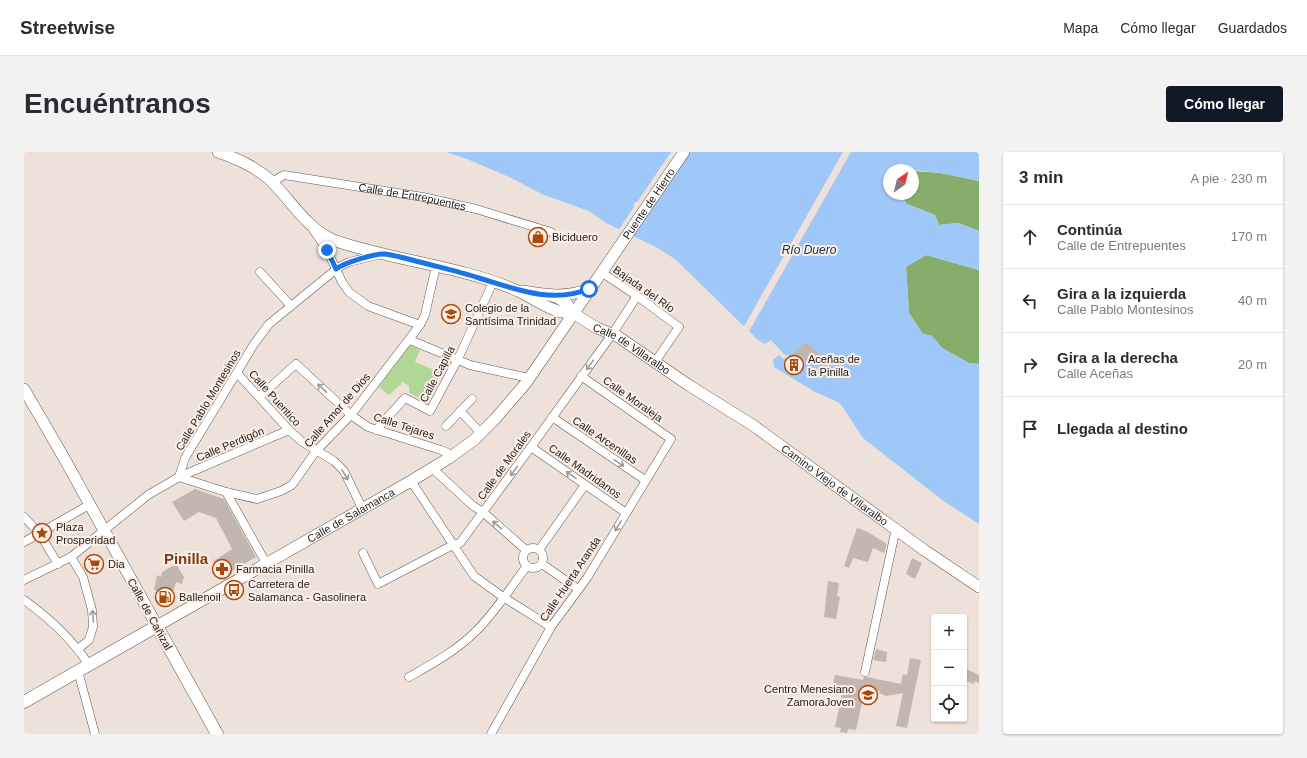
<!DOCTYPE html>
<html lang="es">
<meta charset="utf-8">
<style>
:root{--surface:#fff;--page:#f2f2f3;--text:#2b2b33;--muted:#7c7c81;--line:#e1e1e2;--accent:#111827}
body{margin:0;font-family:Helvetica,sans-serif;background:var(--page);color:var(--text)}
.controls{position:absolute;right:12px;bottom:12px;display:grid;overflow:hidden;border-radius:4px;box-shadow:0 1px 3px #0004}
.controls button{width:36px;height:36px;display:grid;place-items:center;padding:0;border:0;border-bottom:1px solid var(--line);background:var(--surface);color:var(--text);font:20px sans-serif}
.compass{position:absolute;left:859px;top:12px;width:36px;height:36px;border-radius:50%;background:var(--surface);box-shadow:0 1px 3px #0004;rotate:35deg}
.stop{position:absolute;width:12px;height:12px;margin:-9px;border:3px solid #1a73e8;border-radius:50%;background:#fff}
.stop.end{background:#1a73e8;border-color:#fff;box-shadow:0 1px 4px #0008}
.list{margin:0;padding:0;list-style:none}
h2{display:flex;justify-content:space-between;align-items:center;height:52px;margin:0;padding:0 16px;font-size:17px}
h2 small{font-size:13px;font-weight:400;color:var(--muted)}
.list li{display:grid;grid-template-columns:26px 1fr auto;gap:12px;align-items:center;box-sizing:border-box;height:64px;padding:0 16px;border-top:1px solid var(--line)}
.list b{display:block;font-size:15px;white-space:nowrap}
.list p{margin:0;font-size:13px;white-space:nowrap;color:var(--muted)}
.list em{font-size:13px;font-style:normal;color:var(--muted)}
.icon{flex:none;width:22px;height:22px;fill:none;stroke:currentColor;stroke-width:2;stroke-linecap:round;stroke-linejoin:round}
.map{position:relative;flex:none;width:955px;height:582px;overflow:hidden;border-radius:4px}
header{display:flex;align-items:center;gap:24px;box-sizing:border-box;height:56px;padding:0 20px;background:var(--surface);border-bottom:1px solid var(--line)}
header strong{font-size:19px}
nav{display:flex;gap:22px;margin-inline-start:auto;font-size:14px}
.intro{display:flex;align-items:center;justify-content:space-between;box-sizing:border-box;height:96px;padding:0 24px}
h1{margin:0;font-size:28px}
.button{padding:10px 18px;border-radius:4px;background:var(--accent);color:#fff;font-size:14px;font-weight:700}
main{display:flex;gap:24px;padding:0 24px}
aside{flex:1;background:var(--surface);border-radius:4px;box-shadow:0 1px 3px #0004}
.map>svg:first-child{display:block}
</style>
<header>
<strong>Streetwise</strong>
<nav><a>Mapa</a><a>Cómo llegar</a><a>Guardados</a></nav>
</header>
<div class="intro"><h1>Encuéntranos</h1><a class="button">Cómo llegar</a></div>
<main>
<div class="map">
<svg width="955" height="582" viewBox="0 0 955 582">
<rect width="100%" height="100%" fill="#ede1da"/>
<path fill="#b0d795" d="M385,193L396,198L391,210L417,221L404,250L385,241V234L379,230L365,243L355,235Z"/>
<path fill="#86ad69" d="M889,19L917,21L955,29V79L934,71L915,73L911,63L883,52L876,42H889Z
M902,103L955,118V212L945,211L918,196L908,184L899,182L885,161L882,115Z"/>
<path fill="#9fc8f9" d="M422,0H955V29L917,21L889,18H865V42H876L883,52L911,63L915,73L934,71L955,79V118L902,103L882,115L885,161L899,182L908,184L918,196L945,211L955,212V372L918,348L839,286L816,251L791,240L750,215L749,208L755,203L770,216L775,218C773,210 769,203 761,203L747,188L741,192L734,188L651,107L632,95L582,71L565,59L520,43L485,25L443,7Z"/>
<path fill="#ede1da" d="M647,0H667L608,86L594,79L610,55V51L614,49Z
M819,0H827L724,181L719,176Z"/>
<path fill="#c2b6af" d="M782,190L802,208L797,211L789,212L770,203L777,223L760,207L766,204Z
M171,337L200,347L232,405L198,425L190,409L208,397L192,366L175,360L160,369L148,350Z
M833,376L842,379L863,392L860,401L849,396L844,410L829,406L825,416L820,414Z
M888,406L898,411L891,427L882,422Z
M152,412L160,425L158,432L152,430L148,443L130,438L133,423L137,425L138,420Z
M804,429L815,431L813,444L816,445L812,467L800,465Z
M852,497L863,500L862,510L849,508Z
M886,506L897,508L883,576L872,574L879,541L862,544L855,541L856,539L841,536L832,578L824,577L823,581L816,580L817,576L811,575L819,538L808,536L811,523L839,528L840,525H843L877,532L879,522L883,523Z
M940,516L955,523V531L951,529L950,532L940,528Z"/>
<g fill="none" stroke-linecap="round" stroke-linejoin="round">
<defs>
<g id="street">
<path id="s1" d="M248,30L260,23L399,45L452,57L527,80"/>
<path d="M288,76L303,98L318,130L325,140L344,154L396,173"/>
<path d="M236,120L267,154"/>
<path d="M577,120L613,144L655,175L631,210"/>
<path d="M386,188L446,213L505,226"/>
<path d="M213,221L265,278L277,289L310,309L320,319L338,356"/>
<path d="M235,245L272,212L327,263L344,275L417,298L428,303"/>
<path d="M436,259L457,281"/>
<path d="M528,265L621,328"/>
<path d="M422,274L448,247"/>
<path d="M352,278L381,246L406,259L434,207L469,130"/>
<path d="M507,295L602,361"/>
<path d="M408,316L448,353L460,361L502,398"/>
<path d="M155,325L202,340L233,347L257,339L268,333L292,299L327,263L396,173L401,163L412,114"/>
<path d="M155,325L161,306L230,192L245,172L315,115L325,110L357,102"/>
<path d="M387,329L450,424L479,445L527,475"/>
<path d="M202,340L242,411"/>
<path d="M0,365L15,381L34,412"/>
<path d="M0,390L65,353"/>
<circle cx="509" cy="406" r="10"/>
<path d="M515,398L561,333"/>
<path d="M339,401L354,432L429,393L436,391L507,295L589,181L613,144"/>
<path d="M47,405L59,425L68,458L69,475L65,488L54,497"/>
<path d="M518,412L554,437"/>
<path d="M0,428L47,405L124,343L155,325L265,278"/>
<path d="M0,448C25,466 48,487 65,513"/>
<path d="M54,519L71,582"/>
<path d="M841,520L872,376"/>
<path d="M385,525C408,512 432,499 451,480C471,461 486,436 503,414"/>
<path d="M467,582L527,475L563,426L647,287L557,224"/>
</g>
<g id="secondary">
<path d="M194,0C212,6 230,14 245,27C268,49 280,74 309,88C369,109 435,113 494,139C512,147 529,162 549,161"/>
<path d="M498,139C521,143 543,146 565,137"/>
<path id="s2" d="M525,143L535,146L543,152L549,161L560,168L573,176L593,184L666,234L730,274L900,398L955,435"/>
<path id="s3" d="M0,237L40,306L133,474L387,329L425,306L450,288L471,267L502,231L660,0"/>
</g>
<path id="primary" d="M0,550L133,474L193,582"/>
</defs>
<use href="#street" stroke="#635852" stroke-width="9"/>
<use href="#secondary" stroke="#635852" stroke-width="12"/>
<use href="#primary" stroke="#635852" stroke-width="13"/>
<use href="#street" stroke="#fff" stroke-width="8"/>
<use href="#secondary" stroke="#fff" stroke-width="11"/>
<use href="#primary" stroke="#fff" stroke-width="12"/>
</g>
<defs><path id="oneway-shaft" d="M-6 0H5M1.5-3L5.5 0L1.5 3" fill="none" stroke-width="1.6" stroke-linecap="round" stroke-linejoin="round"/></defs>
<g stroke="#9d9b9a">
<use href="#oneway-shaft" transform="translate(566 213) rotate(126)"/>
<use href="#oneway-shaft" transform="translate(298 236) rotate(-137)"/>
<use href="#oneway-shaft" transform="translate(595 311) rotate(34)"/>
<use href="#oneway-shaft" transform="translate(490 319) rotate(126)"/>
<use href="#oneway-shaft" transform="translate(321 323) rotate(59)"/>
<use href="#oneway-shaft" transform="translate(547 323) rotate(-145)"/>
<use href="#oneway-shaft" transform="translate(473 373) rotate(-139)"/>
<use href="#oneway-shaft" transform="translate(594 374) rotate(121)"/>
<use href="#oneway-shaft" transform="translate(69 464) rotate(-94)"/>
</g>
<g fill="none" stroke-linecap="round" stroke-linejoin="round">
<path stroke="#1a73e8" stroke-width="5" d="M303,98L312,117C320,111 351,101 361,102C370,103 379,106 388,108C410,114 433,119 455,126C491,137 528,152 565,137"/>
</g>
<defs>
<symbol id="shop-ring" viewBox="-11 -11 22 22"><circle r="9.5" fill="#fbefe7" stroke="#ab490b" stroke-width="1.5"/><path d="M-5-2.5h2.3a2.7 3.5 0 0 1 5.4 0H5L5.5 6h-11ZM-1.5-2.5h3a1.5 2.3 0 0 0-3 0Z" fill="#ab490b"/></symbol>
<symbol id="school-ring" viewBox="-11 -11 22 22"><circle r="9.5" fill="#fbefe7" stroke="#ab490b" stroke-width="1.5"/><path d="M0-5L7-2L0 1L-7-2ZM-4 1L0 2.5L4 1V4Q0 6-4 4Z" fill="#ab490b"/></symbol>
<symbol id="building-ring" viewBox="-11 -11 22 22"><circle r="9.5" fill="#fbefe7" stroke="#ab490b" stroke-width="1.5"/><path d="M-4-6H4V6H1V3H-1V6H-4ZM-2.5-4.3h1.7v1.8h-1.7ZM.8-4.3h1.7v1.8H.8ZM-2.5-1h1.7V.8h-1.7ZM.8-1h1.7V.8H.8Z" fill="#ab490b"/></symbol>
<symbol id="sight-ring" viewBox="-11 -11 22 22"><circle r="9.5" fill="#fbefe7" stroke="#ab490b" stroke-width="1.5"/><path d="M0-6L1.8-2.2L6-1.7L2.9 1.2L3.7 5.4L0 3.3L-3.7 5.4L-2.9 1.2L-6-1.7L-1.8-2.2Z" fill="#ab490b"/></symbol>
<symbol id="supermarket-ring" viewBox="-11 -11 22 22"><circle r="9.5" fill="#fbefe7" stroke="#ab490b" stroke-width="1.5"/><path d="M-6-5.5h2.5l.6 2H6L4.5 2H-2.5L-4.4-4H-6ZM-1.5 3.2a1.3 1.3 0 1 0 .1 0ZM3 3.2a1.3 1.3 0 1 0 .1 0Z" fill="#ab490b"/></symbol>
<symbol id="pharmacy-ring" viewBox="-11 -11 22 22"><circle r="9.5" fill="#fbefe7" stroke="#ab490b" stroke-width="1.5"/><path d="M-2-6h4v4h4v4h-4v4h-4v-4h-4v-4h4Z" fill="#ab490b"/></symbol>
<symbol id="bus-ring" viewBox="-11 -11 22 22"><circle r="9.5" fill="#fbefe7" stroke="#ab490b" stroke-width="1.5"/><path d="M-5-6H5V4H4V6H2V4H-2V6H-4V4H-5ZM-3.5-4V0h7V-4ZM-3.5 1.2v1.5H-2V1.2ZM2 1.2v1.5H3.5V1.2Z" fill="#ab490b"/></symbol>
<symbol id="fuel-ring" viewBox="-11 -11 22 22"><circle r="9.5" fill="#fbefe7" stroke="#ab490b" stroke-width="1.5"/><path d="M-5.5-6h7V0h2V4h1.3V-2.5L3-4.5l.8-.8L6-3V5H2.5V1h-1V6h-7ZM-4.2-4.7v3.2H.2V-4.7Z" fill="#ab490b"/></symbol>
</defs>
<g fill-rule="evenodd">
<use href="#shop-ring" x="503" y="74" width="22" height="22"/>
<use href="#school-ring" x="416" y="151" width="22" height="22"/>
<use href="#building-ring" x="759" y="202" width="22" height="22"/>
<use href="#sight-ring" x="7" y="370" width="22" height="22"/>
<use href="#supermarket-ring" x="59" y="401" width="22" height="22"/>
<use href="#pharmacy-ring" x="187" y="406" width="22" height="22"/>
<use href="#bus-ring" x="199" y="427" width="22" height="22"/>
<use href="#fuel-ring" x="130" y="434" width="22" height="22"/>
<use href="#school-ring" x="833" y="532" width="22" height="22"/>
</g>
<g text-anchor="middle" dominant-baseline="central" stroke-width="4" stroke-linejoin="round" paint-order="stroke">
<g font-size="11" fill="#25211e" stroke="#fbefe7">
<text stroke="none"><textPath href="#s1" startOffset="144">Calle de Entrepuentes</textPath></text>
<text stroke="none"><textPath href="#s3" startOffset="934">Puente de Hierro</textPath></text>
<text transform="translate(620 137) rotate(35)">Bajada del Río</text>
<text stroke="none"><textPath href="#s2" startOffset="100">Calle de Villaralbo</textPath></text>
<text transform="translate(413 222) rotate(-62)">Calle Capilla</text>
<text transform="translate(251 246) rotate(48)">Calle Puentico</text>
<text transform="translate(609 247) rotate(35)">Calle Moraleja</text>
<text transform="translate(184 248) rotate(-59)">Calle Pablo Montesinos</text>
<text transform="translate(313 258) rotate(-49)">Calle Amor de Dios</text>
<text transform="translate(380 274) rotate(18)">Calle Tejares</text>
<text transform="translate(581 288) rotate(34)">Calle Arcenillas</text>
<text transform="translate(206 292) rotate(-23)">Calle Perdigón</text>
<text transform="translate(480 313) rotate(-54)">Calle de Morales</text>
<text transform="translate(561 319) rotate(35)">Calle Madridanos</text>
<text stroke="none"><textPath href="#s2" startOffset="345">Camino Viejo de Villaralbo</textPath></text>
<text stroke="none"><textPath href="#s3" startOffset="495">Calle de Salamanca</textPath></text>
<text transform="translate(546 427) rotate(-56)">Calle Huerta Aranda</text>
<text transform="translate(126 462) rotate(61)">Calle de Cañizal</text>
</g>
<g font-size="11" fill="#25211e" stroke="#fbefe7" text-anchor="start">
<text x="528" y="85">Biciduero</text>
<text x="441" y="156">Colegio de la<tspan x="441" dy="13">Santísima Trinidad</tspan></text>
<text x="784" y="207">Aceñas de<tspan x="784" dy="13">la Pinilla</tspan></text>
<text x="32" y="375">Plaza<tspan x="32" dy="13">Prosperidad</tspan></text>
<text x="84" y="412">Dia</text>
<text x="212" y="417">Farmacia Pinilla</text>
<text x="224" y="432">Carretera de<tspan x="224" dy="13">Salamanca - Gasolinera</tspan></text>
<text x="155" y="445">Ballenoil</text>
<text x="830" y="537" text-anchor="end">Centro Menesiano<tspan x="830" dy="13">ZamoraJoven</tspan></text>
</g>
<g font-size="12" font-style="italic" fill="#0c3056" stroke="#fbefe7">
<text x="785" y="98">Río Duero</text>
</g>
<g font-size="15" font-weight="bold" fill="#7b3b1a" stroke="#fbefe7">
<text x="162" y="406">Pinilla</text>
</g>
</g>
</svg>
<div class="controls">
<button>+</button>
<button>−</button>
<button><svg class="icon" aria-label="locate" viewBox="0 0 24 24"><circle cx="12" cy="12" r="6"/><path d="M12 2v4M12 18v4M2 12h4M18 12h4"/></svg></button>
</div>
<svg class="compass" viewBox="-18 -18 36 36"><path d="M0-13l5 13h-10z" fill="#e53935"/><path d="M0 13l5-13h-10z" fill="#7c7c81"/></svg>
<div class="stop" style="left:565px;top:137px"></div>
<div class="stop end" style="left:303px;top:98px"></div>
</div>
<aside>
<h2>3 min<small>A pie · 230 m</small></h2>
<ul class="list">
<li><svg class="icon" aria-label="ahead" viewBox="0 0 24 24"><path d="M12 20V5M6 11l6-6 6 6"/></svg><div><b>Continúa</b><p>Calle de Entrepuentes</p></div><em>170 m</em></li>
<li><svg class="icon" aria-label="left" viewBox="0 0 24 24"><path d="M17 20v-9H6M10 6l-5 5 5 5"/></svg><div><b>Gira a la izquierda</b><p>Calle Pablo Montesinos</p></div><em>40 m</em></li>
<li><svg class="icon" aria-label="right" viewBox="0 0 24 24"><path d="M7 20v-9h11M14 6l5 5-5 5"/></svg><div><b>Gira a la derecha</b><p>Calle Aceñas</p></div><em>20 m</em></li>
<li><svg class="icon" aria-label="arrive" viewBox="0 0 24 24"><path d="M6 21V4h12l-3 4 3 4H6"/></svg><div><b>Llegada al destino</b></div></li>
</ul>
</aside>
</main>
